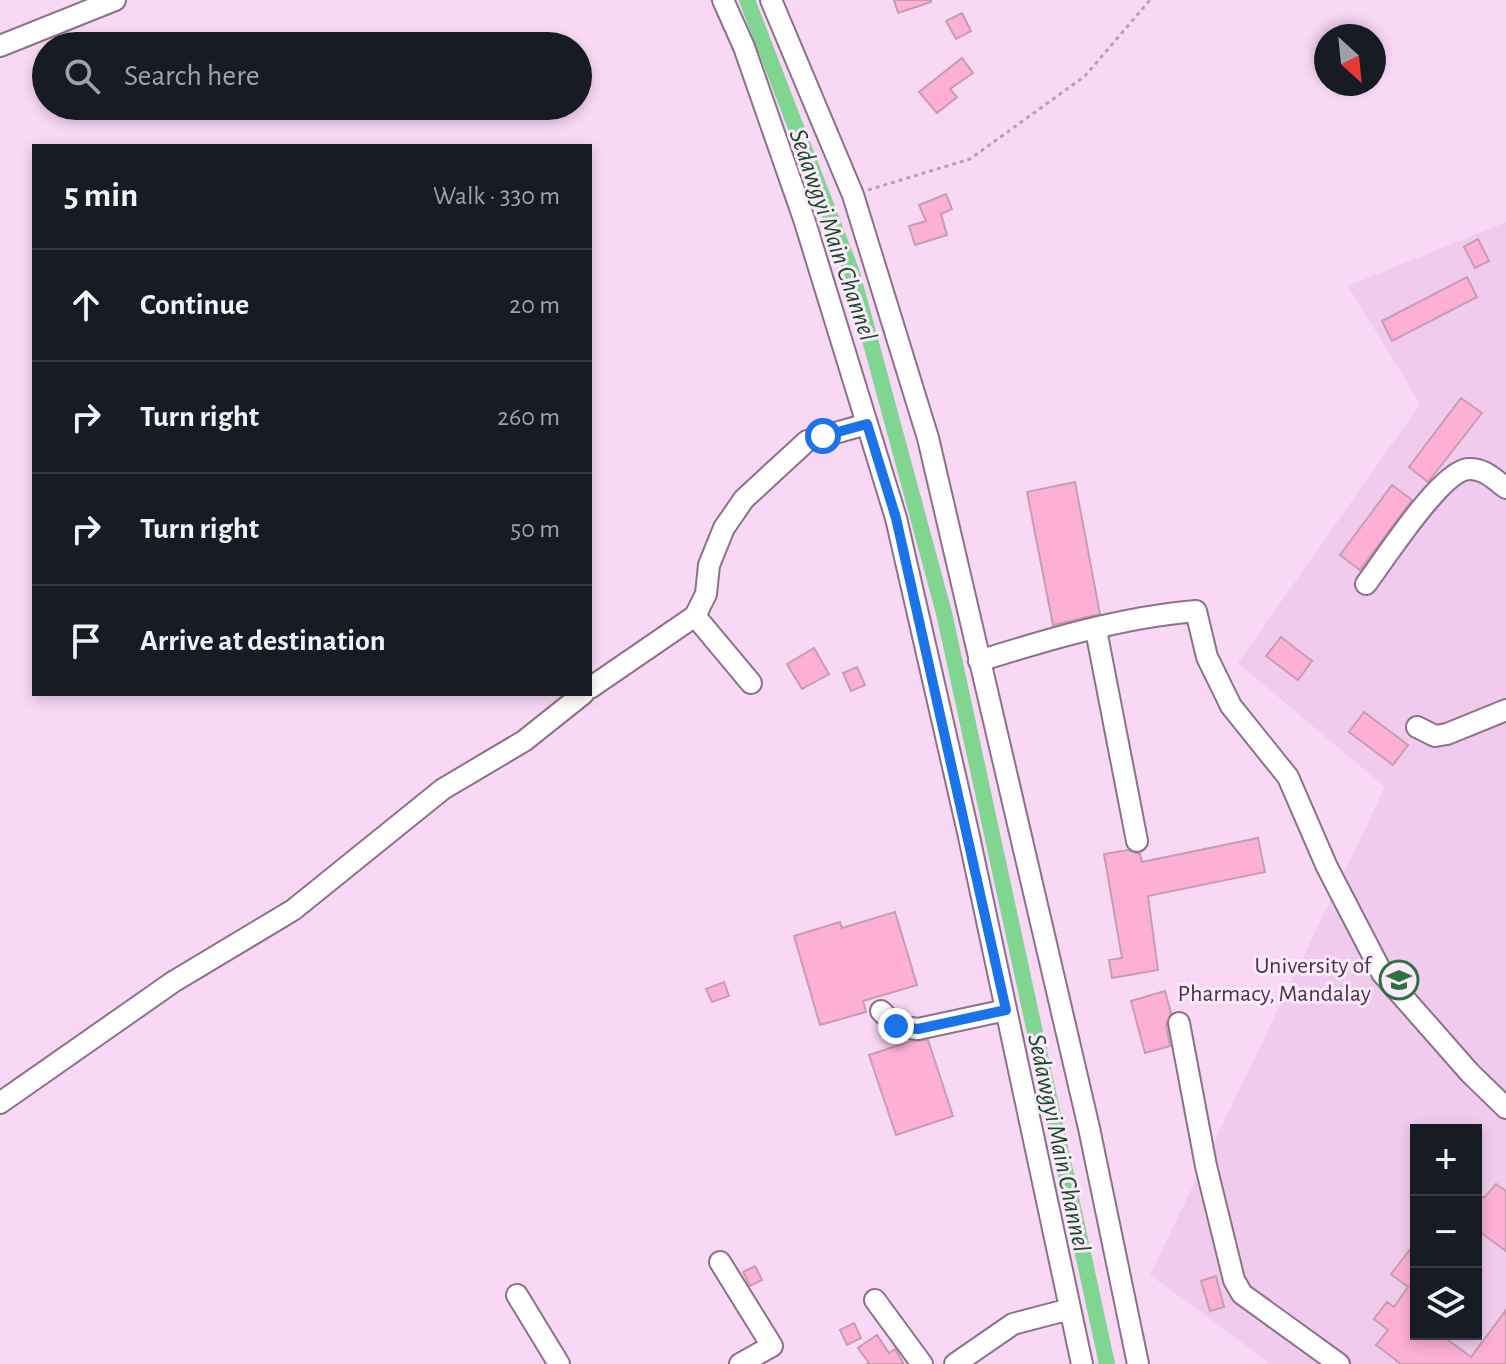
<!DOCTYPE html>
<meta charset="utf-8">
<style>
:root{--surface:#171b24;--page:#20242c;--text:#f1f3f6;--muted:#9ea1a6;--line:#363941}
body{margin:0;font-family:"Alegreya Sans",sans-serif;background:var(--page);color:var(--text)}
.controls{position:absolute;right:24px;bottom:24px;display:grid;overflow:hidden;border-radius:0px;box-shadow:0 4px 12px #0003}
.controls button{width:72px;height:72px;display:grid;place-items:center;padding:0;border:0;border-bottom:2px solid var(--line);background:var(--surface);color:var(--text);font:40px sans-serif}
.compass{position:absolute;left:1314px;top:24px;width:72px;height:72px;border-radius:50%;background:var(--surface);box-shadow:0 4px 12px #0003;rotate:153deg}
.stop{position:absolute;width:24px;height:24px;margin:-18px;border:6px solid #1a73e8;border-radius:50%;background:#fff}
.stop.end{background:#1a73e8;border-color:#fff;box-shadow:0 2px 8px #0008}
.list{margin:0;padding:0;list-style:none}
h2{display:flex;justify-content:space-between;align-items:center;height:104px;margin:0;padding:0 32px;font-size:34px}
h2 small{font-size:26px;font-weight:400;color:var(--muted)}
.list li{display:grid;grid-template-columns:52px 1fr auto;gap:24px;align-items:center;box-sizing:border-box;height:112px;padding:0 32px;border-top:2px solid var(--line)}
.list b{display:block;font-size:30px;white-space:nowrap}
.list em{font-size:26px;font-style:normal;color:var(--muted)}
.icon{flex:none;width:44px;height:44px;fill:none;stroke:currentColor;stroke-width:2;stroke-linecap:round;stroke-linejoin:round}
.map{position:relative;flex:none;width:1506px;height:1364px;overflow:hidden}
.search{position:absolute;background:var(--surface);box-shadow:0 4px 12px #0003;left:32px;top:32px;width:560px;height:88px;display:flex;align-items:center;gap:20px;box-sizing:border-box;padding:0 28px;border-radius:44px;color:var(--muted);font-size:30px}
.panel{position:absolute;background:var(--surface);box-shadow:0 4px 12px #0003;left:32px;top:144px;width:560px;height:552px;border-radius:0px}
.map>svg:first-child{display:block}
</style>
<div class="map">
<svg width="1506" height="1364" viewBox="0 0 1506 1364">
<rect width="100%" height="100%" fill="#f9d8f6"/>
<path fill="#f1cbee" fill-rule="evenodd" d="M1506,222V1364H1271L1150,1275L1385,787L1238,663L1420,404L1348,286ZM1416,1130H1476V1334H1416Z"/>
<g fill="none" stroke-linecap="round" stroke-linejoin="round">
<path stroke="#80d591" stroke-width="16" d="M747,0L852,273L944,613L1107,1364"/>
</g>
<path fill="#fdafd5" stroke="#c69eb0" stroke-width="2" d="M894,0H931V2L898,13Z
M962,13L971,31L956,39L946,21Z
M962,58L973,73L950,89L957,97L937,113L919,92Z
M946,194L952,209L941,214L947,235L915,245L909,226L926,221L919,205Z
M1478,239L1489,261L1475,268L1464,247Z
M1467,277L1477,297L1392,341L1382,321Z
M1461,398L1482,413L1428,482L1409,467Z
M1075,482L1100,614L1053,625L1027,492Z
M1392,485L1412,500L1360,570L1340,555Z
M1281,637L1312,661L1298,680L1266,656Z
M814,648L829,674L802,689L787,664Z
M857,667L865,685L851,691L843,673Z
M1364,712L1408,745L1393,765L1349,732Z
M1258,838L1265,872L1148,896L1158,970L1112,978L1109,960L1122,958L1104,854L1128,850L1140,854L1142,862Z
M895,912L917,985L863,1001L866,1012L820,1025L794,936L840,922L842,928Z
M724,982L729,996L712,1002L706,989Z
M1165,991L1171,1013L1166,1025L1170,1046L1145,1053L1131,1001Z
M928,1040L953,1116L896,1135L869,1055L911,1041Z
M1496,1184L1506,1191V1251L1476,1229V1192L1484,1198Z
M1416,1242V1334H1440L1471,1357L1506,1310V1364H1401L1376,1345L1388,1330L1374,1319L1387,1302L1394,1307L1408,1287L1391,1274Z
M755,1266L762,1280L750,1286L743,1272Z
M1216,1276L1224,1307L1210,1311L1201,1281Z
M854,1323L861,1338L847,1345L840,1330Z
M877,1335L889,1353L895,1349L904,1364H866L869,1363L858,1348Z"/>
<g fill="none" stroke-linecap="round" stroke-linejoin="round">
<defs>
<path id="minor" d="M723,0L744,47L804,219L896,518L968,832L1082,1364
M771,0L853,195L928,438L1089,1128L1138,1364
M0,46L115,0
M1366,584C1385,559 1440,472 1468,469C1484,468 1494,479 1506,488
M695,616L751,683
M1096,630L1137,841
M979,661C1049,639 1123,617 1196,611L1207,657L1231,706L1288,777L1327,867L1382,973L1470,1073L1506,1108
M590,688L695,616L706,594L709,565L724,528L744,499L807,441L867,424
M1417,727L1435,736L1447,734L1506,710
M881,1011L896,1026L918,1029L1006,1010
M1179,1023L1206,1166L1234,1280L1242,1294L1339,1364
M0,1103L173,982L293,910L443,789L524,741L583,694
M720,1262L772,1346L740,1364
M517,1295L559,1364
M875,1300L922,1364
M955,1364L1013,1324L1070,1309"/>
</defs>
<use href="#minor" stroke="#8d708b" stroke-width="24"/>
<path stroke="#baa0b7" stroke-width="3" stroke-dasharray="4 4" stroke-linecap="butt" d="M868,190L970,159L1085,76L1150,0"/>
<use href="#minor" stroke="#fff" stroke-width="20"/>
</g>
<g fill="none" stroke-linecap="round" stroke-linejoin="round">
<path stroke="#1a73e8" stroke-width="10" d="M823,436L867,424L896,518L1006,1010L918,1029L896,1026"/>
</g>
<defs>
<symbol id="university-ring" viewBox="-11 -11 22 22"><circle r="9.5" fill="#feeafc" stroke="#2c723e" stroke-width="1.5"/><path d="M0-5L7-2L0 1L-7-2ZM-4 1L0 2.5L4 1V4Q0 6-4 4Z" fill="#2c723e"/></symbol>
</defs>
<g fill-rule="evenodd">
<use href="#university-ring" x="1377" y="958" width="44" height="44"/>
</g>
<g text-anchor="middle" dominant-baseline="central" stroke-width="6" stroke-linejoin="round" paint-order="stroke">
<g font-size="24" fill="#433742" stroke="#feeafc" text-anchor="end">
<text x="1371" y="966">University of<tspan x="1371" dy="28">Pharmacy, Mandalay</tspan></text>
</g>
<g font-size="26" font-style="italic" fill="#0f4e23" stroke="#feeafc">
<text transform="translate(833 235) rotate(71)">Sedawgyi Main Channel</text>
<text transform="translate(1059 1143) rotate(78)">Sedawgyi Main Channel</text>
</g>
</g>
</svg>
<div class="controls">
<button>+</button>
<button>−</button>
<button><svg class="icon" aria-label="layers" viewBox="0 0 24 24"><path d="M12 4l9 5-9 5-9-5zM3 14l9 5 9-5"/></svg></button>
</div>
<svg class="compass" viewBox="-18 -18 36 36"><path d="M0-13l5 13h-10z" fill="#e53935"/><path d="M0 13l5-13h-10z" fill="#9ea1a6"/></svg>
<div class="stop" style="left:823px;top:436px"></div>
<div class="stop end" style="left:896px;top:1026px"></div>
<div class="search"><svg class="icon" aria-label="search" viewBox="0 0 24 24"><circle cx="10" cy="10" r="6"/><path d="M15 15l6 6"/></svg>Search here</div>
<section class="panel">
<h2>5 min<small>Walk · 330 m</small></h2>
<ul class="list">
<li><svg class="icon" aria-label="ahead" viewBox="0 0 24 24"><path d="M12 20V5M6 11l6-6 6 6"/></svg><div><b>Continue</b></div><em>20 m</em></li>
<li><svg class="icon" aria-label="right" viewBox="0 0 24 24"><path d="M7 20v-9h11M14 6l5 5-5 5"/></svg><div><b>Turn right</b></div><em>260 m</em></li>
<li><svg class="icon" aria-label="right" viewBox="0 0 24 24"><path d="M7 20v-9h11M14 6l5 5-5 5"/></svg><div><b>Turn right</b></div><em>50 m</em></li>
<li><svg class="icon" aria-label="arrive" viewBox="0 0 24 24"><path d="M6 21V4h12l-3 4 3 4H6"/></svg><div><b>Arrive at destination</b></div></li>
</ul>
</section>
</div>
